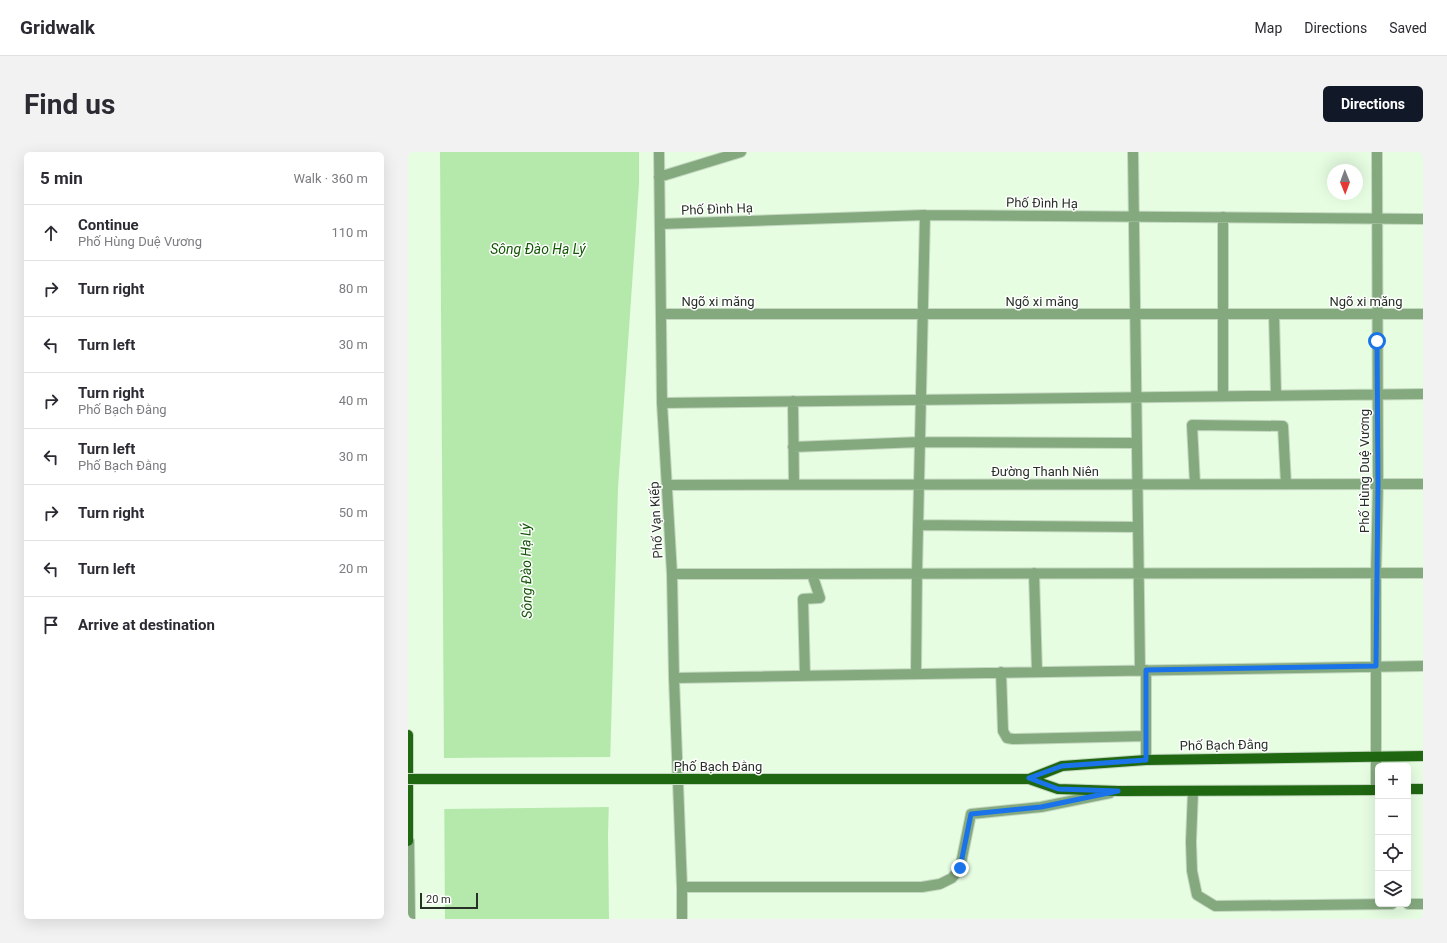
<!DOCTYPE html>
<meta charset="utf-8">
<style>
:root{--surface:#fff;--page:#f2f2f3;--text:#2b2b33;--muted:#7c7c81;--line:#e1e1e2;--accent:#111827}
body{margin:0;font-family:Roboto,sans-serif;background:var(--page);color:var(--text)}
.controls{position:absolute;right:12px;bottom:12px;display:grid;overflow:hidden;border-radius:6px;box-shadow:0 4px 16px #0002}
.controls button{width:36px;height:36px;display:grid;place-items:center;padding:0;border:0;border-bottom:1px solid var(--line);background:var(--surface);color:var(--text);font:20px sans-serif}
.compass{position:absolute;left:919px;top:12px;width:36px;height:36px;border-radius:50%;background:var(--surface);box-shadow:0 4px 16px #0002;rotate:179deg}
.scale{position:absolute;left:12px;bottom:10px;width:58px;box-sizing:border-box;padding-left:4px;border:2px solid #283127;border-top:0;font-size:11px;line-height:14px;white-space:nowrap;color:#283127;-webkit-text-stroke:3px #fff;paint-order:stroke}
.stop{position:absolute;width:12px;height:12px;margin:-9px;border:3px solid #1a73e8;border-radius:50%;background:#fff}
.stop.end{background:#1a73e8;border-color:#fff;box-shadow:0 1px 4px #0008}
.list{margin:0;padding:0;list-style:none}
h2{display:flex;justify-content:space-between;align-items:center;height:52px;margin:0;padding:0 16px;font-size:17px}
h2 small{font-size:13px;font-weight:400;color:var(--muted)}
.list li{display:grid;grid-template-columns:26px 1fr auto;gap:12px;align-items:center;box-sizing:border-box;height:56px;padding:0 16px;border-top:1px solid var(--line)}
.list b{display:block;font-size:15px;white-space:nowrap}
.list p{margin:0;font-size:13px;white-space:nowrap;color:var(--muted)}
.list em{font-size:13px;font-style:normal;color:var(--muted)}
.icon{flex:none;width:22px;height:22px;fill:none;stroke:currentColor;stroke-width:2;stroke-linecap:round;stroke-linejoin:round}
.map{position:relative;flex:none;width:1015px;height:767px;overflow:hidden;border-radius:6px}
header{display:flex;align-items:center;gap:24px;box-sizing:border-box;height:56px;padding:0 20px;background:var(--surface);border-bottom:1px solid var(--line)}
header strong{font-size:19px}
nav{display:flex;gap:22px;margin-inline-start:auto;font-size:14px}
.intro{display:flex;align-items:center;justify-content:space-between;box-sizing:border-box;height:96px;padding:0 24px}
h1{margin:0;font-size:28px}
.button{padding:10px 18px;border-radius:6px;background:var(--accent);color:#fff;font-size:14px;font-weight:700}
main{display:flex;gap:24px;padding:0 24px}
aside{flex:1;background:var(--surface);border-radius:6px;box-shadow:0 4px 16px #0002}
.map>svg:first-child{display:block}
</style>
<header>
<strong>Gridwalk</strong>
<nav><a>Map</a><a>Directions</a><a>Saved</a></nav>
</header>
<div class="intro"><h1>Find us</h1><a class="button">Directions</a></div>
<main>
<aside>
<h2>5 min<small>Walk · 360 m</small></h2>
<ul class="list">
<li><svg class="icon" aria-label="ahead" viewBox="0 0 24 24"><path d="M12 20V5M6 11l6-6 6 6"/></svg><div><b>Continue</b><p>Phố Hùng Duệ Vương</p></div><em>110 m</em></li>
<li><svg class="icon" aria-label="right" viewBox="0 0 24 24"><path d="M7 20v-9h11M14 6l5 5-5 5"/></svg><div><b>Turn right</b></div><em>80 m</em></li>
<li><svg class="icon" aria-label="left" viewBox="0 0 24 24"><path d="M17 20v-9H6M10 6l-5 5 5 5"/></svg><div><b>Turn left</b></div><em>30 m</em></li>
<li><svg class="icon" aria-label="right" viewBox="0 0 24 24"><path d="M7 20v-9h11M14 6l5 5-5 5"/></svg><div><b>Turn right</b><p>Phố Bạch Đằng</p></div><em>40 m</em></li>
<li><svg class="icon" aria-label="left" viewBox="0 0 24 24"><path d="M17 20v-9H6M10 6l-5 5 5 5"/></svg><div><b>Turn left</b><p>Phố Bạch Đằng</p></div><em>30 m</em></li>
<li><svg class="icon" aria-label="right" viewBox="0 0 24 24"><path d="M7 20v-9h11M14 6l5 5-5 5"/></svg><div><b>Turn right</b></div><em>50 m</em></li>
<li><svg class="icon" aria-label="left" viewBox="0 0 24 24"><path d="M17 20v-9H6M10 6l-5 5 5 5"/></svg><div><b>Turn left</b></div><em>20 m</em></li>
<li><svg class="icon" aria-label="arrive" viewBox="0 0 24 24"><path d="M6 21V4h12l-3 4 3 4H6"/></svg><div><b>Arrive at destination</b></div></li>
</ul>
</aside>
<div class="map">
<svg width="1015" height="767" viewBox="0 0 1015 767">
<rect width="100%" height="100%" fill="#e6fde2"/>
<path fill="#b5e9ac" d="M32,0H231V32L210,336L200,683L201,767H37Z"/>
<path fill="#e6fde2" d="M204,605L203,655L34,657V606Z"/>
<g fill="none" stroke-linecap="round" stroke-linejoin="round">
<defs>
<path id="minor" d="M251,0L254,251L264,422L266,526L274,735V767
M725,0L732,518
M251,25L333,0
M815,65V243
M252,72L517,63L1015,67
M253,162H1015
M866,162L868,243
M385,249L386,332
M254,251L1015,242
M385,295L512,290L729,291
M787,332L784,273L875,274L878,332
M259,333L1015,332
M510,373L730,375
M626,421L629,520
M264,422L1015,421
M738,518V608
M593,520L595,579L599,586L605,587L738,584
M508,522L509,421L517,63
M397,524L395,447L412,446L404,422
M266,526L1015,514
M968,638V421L970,332L969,0
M785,639L783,690L784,719L789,743L807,754L984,752
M1,689L2,767
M274,735H514L532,732L544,726L552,716L563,662L633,655L702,641
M1000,752H1015"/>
<path id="major" d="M0,583V689
M605,627H621L654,614L738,608L1015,604
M621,627L650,637L710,639L970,638
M1000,637H1015"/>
</defs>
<use href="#minor" stroke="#c4d8c0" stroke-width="12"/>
<use href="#major" stroke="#c4d8c0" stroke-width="12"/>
<use href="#minor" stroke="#85a97f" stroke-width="10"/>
<use href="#major" stroke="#206712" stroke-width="10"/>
<defs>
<path id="major-bridge" d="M0,627H605"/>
</defs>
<use href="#major-bridge" stroke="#c4d8c0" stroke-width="12" stroke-linecap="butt"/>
<use href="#major-bridge" stroke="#206712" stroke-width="10"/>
</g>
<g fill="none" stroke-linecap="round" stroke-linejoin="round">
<path stroke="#1a73e8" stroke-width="5" d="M552,716L563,662L633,655L710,639L650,637L621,626L654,614L738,608V518L968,514L970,332L969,189"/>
</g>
<g text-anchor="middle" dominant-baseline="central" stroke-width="3" stroke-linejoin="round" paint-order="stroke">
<g font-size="13" fill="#283127" stroke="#fff">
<text transform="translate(634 51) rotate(1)">Phố Đình Hạ</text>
<text transform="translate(309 57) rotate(-2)">Phố Đình Hạ</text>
<text x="310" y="149">Ngõ xi măng</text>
<text x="634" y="149">Ngõ xi măng</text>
<text x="958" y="149">Ngõ xi măng</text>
<text x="637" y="319">Đường Thanh Niên</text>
<text transform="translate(956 319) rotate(-90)">Phố Hùng Duệ Vương</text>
<text transform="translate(248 368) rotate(-93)">Phố Vạn Kiếp</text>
<text transform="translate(816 593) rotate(-1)">Phố Bạch Đằng</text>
<text x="310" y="614">Phố Bạch Đằng</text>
</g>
<g font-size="14" font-style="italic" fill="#125703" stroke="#fff">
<text x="130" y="97">Sông Đào Hạ Lý</text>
<text transform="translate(118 419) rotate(-91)">Sông Đào Hạ Lý</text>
</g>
</g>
</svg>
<div class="controls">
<button>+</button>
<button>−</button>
<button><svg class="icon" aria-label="locate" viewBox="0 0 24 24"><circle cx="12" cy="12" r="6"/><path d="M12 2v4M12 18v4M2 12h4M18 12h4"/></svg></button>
<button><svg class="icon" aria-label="layers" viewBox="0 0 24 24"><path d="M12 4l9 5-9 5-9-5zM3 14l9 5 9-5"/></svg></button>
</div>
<svg class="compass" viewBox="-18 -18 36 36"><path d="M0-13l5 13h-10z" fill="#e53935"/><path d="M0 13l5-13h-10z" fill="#7c7c81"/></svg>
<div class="scale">20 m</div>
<div class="stop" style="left:969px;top:189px"></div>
<div class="stop end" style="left:552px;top:716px"></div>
</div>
</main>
